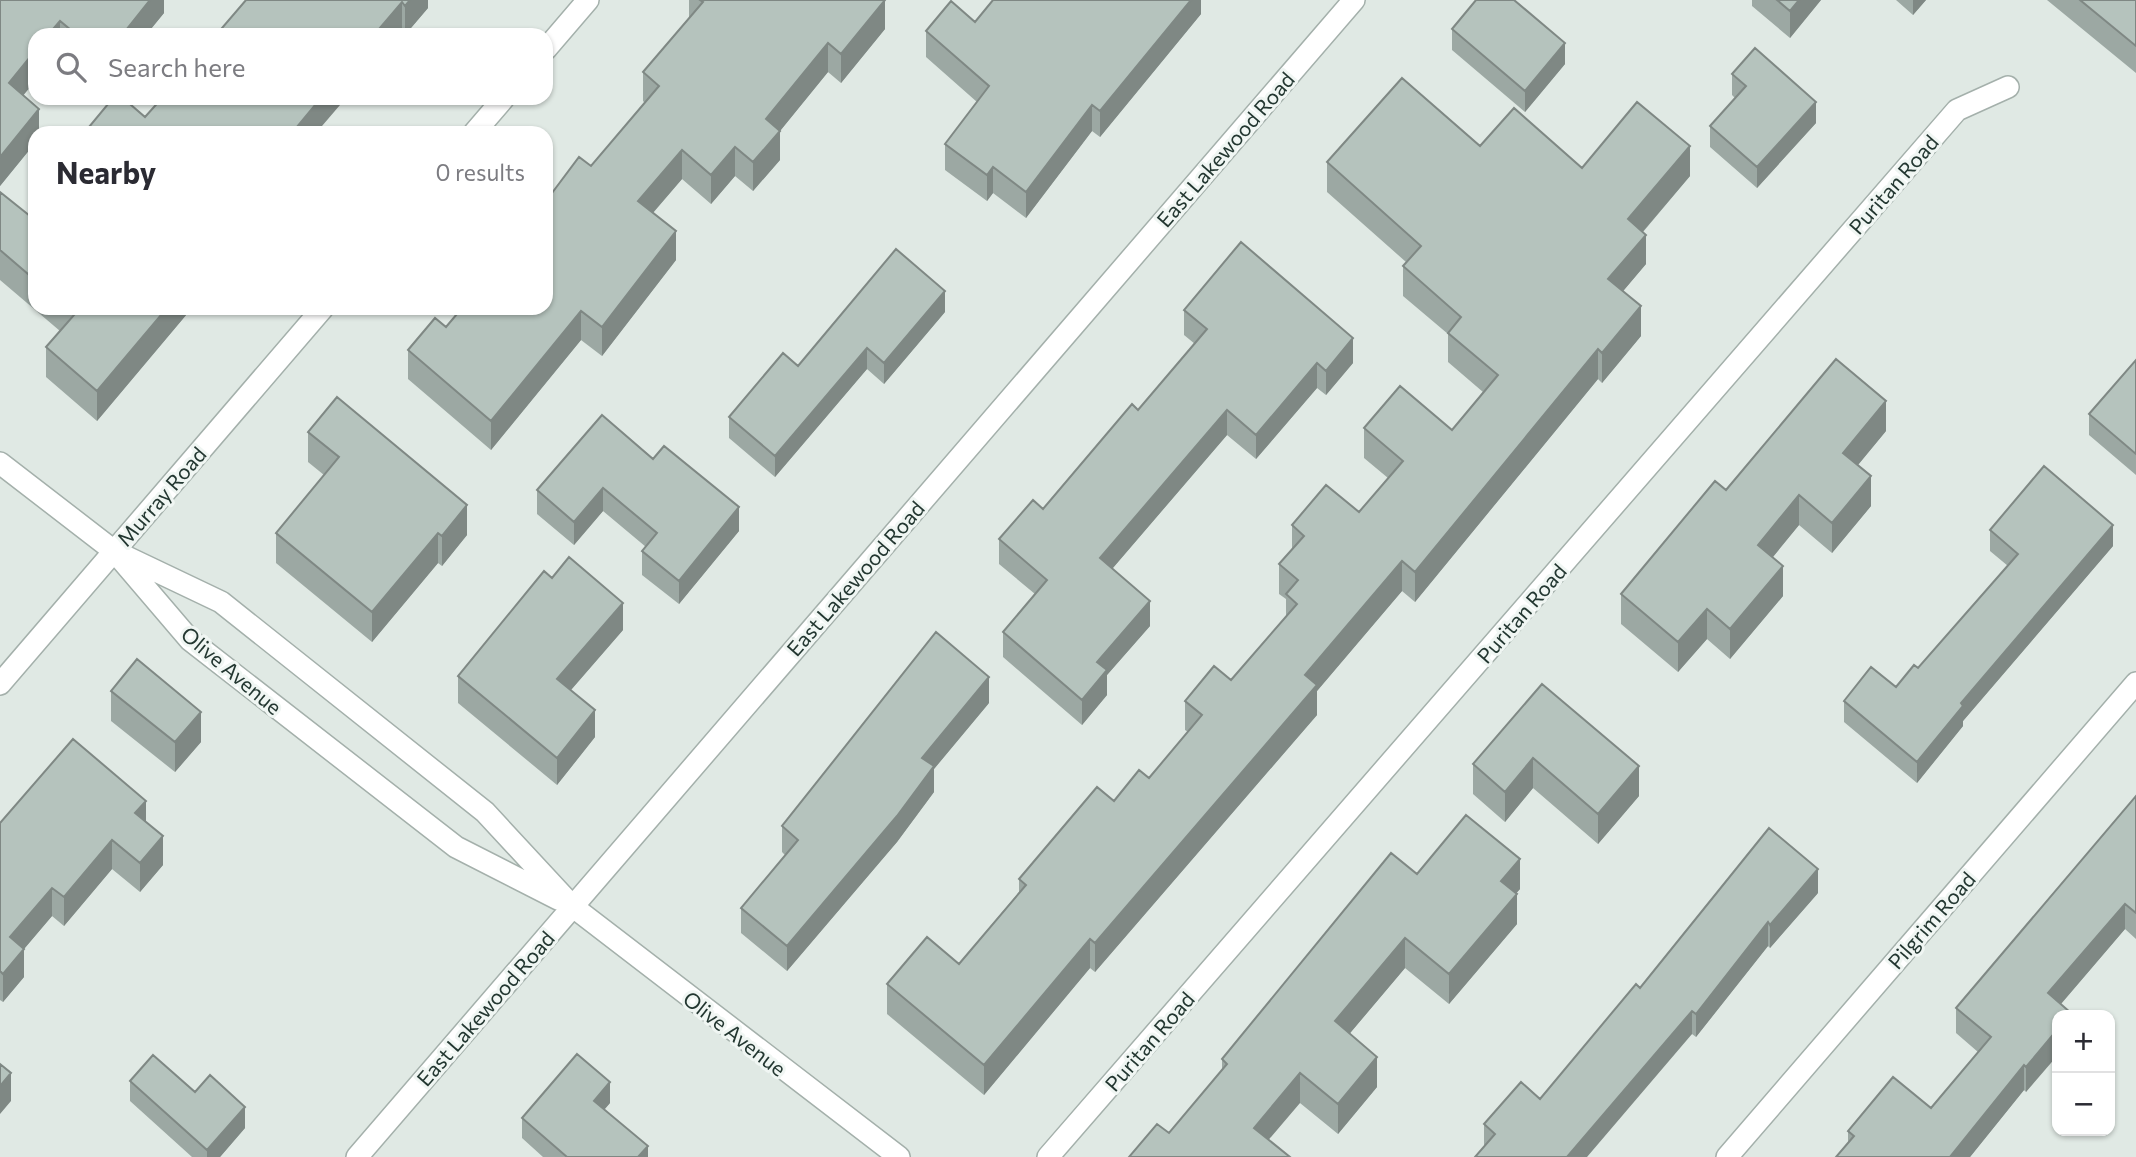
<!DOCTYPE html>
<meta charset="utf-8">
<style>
:root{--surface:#fff;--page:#f2f2f3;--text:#2b2b33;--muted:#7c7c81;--line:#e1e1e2}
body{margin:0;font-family:Commissioner,sans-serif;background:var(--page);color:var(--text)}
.controls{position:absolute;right:21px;bottom:21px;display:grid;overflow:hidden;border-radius:14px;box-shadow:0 2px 5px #0004}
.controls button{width:63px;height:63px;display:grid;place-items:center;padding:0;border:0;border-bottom:2px solid var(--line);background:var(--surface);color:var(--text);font:35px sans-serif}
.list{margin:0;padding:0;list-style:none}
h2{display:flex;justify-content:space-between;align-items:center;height:91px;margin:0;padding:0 28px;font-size:30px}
h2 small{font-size:23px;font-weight:400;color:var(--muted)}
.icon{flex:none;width:38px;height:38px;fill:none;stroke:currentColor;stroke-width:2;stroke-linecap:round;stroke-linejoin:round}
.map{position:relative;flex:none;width:2136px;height:1157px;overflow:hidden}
.search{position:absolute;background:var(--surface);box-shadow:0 2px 5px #0004;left:28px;top:28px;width:525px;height:77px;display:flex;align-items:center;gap:18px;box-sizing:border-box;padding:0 24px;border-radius:21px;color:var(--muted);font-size:26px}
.panel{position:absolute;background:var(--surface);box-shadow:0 2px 5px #0004;left:28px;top:126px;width:525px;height:189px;border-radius:21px}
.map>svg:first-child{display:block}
</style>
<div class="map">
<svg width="2136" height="1157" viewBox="0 0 2136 1157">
<rect width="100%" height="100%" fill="#e0e9e4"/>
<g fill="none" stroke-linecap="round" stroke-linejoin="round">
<defs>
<path id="minor" d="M546,49L588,0
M474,133L504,98
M0,684L323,308
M357,1157L1354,0
M1048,1157L1957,110L2008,87
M1727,1157L2136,683"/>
<path id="tertiary" d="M0,463L114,551L190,640L456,847L558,899
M114,551L221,602L485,812L572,906L899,1157"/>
</defs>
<use href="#minor" stroke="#a4b0ab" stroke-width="24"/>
<use href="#tertiary" stroke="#a4b0ab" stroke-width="24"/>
<use href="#minor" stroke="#fff" stroke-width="21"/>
<use href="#tertiary" stroke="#fff" stroke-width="21"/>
</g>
<path fill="#9ca8a3" d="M0,0H164V13L146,35H35V81L23,95L39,133H35V143L0,186Z
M246,0H428V8L405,35L402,32L399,35H216Z
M689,0H885V29L841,83L828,72L780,131V160L753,191L735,176L711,204L682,179L653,213L676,260L602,356L581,340L491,450L408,379V350L446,327L591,166L645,103L643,101V72L689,18Z
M1201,0V14L1100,137L1092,131L1026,218L993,193L987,201L945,170V144L977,102L926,57V31L975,22Z
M1752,0H1821L1790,38L1752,6Z
M1896,0H1926L1913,15Z
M2047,0H2136V73Z
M1452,29L1565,64L1525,112L1452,50Z
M1732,74L1816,123L1757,188L1710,147V126L1735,98L1732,95Z
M1480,146L1582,168L1690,176L1643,232L1646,264L1623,291L1641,336L1602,383L1598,379L1415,602L1402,591L1317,691V715L1095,972L1090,968L984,1095L887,1014V984L959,964L1019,892V879L1114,801L1149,778L1188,732L1185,730V701L1231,680L1286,617V599L1279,594V564L1292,550V525L1359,512L1388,478L1364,458V428L1452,430L1483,392L1448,362V334L1403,296V266L1406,262L1327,192V162Z
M0,192L35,220V308H192L97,421L46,377V347L60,331L0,280Z
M1184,310L1353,363L1326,395L1317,388L1256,459L1227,435L1112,569L1150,626L1107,675V695L1082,725L1003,657V632L1035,594L999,564V539L1043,509L1138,410L1195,344L1184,335Z
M945,312L884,384L867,369L775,477L729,438V417L798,366Z
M2136,360V475L2089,435V414Z
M602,415L739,531L679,604L642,575V551L646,547L603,511L574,545L537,514V490Z
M1886,431L1858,465L1871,506L1832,553L1799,525L1773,557L1783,596L1730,659L1707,639L1678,672L1621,624V594L1726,490Z
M308,432L467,535L442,566L438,563L372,642L276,563V533L324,475L308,462Z
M1990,530L2113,546L1963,721V726L1917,783L1844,722V701L1896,687L1918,668L2008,566L1990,551Z
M623,630L571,690L595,737L557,785L458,703V676Z
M1542,684L1639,796L1598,844L1533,788L1505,822L1473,794V764Z
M111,691L201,742L175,772L111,721Z
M989,703L934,769V792L897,842L787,971L741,933V908L785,855L782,852V826Z
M2136,796V939L2125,929L2061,1004L2071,1015L2026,1092L2024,1090L1970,1157H1836L1848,1143V1131L1931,1108L1978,1052L1956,1033V1008Z
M146,822L163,865L140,892L112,869L64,926L52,916L24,949V977L3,1002L0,1000V823Z
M1417,874L1520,889L1516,893L1517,924L1449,1004L1405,968L1350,1033L1377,1087L1338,1134L1300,1103L1169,1133L1222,1071V1059Z
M1818,893L1770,948L1768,946L1696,1037L1692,1034L1484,1147V1124L1540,1099L1640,988Z
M130,1081L195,1092L245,1128L220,1157H192L130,1101Z
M610,1103L604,1109L648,1157H543L522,1138V1118Z"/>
<path fill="#7f8884" d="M150,0H164V13L146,35H122Z
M410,0H428V8L405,35V6Z
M885,0V29L841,83V54Z
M1191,0H1201V14L1100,137V111Z
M1799,0H1821L1790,38V11Z
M1913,0H1926L1913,15Z
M402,2V32L399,35H374Z
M60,21V35H48Z
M828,43V72L780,131V160L753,191V162L766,119Z
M1565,43V64L1525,112V91Z
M35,51V81L9,113V83Z
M321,98H346L316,133H292Z
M1816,102V123L1757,188V167Z
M1092,105V131L1026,218V192Z
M39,109V133H35V143L0,186V157Z
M1690,146V176L1628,249V219Z
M735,147V176L711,204V175Z
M682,150V179L638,230V201Z
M993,167V193L987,201V175Z
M676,231V260L602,356V327Z
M1646,235V264L1608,309V279Z
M945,291V312L884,384V363Z
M1641,306V336L1602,383V353Z
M167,308H192L97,421V391Z
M581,311V340L491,450V421Z
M1353,338V363L1326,395V371Z
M867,348V369L775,477V456Z
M1598,349V379L1415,602V572Z
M1317,363V388L1256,459V435Z
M1886,401V431L1843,483V453Z
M1227,410V435L1100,583V558Z
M1871,476V506L1832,553V523Z
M603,488V511L574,545V522Z
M1799,495V525L1758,575V545Z
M467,505V535L442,566V536Z
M739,507V531L679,604V581Z
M2113,525V546L1963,721V726L1917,783V762L1961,703Z
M438,533V563L372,642V612Z
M1402,561V591L1317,691V715L1095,972V943L1305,675Z
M1783,566V596L1730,659V629Z
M1150,601V626L1107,675V695L1082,725V700L1097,662Z
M623,603V630L557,706V679Z
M1707,609V639L1678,672V642Z
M989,677V703L934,769V792L897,842L787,971V946L922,758Z
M595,710V737L557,785V758Z
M201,712V742L175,772V742Z
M1533,758V788L1505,822V792Z
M1639,766V796L1598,844V814Z
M146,801V830L135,813Z
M163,836V865L140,892V863Z
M112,840V869L64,926V897Z
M1520,859V889L1501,911V881Z
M1818,869V893L1770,948V925Z
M52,888V916L24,949V977L3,1002V974L10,937Z
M1517,894V924L1449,1004V974Z
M2125,904V929L2048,1019V993Z
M1768,922V946L1696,1037V1014Z
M1405,938V968L1335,1051V1021Z
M1090,939V968L984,1095V1065Z
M1692,1011V1034L1587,1157H1567Z
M2057,1030V1056L2026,1092V1067Z
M1377,1057V1087L1338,1134V1104Z
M2024,1065V1090L1970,1157H1950Z
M11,1073V1101L0,1114V1086Z
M1300,1073V1103L1254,1157V1128Z
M610,1082V1103L594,1122V1101Z
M245,1107V1128L220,1157H207V1150Z
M648,1146V1157H638Z"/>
<path fill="#b5c3bd" stroke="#7f8884" stroke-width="2" d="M0,0H150L122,35H77L60,21L48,35H35V51L9,83L39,109L0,157Z
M246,0H410L405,6L402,2L374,35H216Z
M700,0H885L841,54L828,43L766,119L780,131L753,162L735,147L711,175L682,150L638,201L676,231L602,327L581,311L491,421L408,350L435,318L446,327L462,308H546V201L579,157L591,166L659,86L643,72L703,2Z
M993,0H1191L1100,111L1092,105L1026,192L993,167L987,175L945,144L989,86L926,31L951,1L975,22Z
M1476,0H1514L1565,43L1525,91L1452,29Z
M1777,0H1799L1790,11Z
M2080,0H2136V46Z
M1755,48L1816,102L1757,167L1710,126L1746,86L1732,74Z
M1402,78L1480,146L1514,108L1582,168L1637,102L1690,146L1628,219L1646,235L1608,279L1641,306L1602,353L1598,349L1415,572L1402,561L1305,675L1317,685L1095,943L1090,939L984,1065L887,984L927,937L959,964L1026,885L1019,879L1097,787L1114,801L1139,770L1149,778L1202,715L1185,701L1214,666L1231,680L1297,604L1286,594L1298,580L1279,564L1304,536L1292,525L1326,485L1359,512L1403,461L1364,428L1400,386L1452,430L1498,375L1448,333L1461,317L1403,266L1421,246L1327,162Z
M113,98H123L145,117L162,98H321L292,133H84Z
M0,192L35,220V280L0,250Z
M1241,242L1353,338L1326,371L1317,363L1256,435L1227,410L1100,558L1150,601L1097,662L1107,670L1082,700L1003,632L1047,580L999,539L1033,500L1043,509L1132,404L1138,410L1207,329L1184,310Z
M896,249L945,291L884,363L867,348L775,456L729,417L783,353L798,366Z
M67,308H167L97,391L46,347L75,314Z
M1836,359L1886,401L1843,453L1871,476L1832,523L1799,495L1758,545L1783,566L1730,629L1707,609L1678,642L1621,594L1715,481L1726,490Z
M2136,360V454L2089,414Z
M337,397L467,505L442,536L438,533L372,612L276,533L339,457L308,432Z
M602,415L653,459L664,446L739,507L679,581L642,551L657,533L603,488L574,522L537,490Z
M2044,466L2113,525L1961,703L1963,706L1917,762L1844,701L1871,667L1896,687L1914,665L1918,668L2018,554L1990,530Z
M569,557L623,603L557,679L595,710L557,758L458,676L544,571L552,578Z
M936,632L989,677L922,758L934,766L897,816L787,946L741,908L798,840L782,826Z
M137,659L201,712L175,742L111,691Z
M1542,684L1639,766L1598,814L1533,758L1505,792L1473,764Z
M73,739L146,801L135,813L163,836L140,863L112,840L64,897L52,888L10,937L24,949L3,974L0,971V823Z
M2136,796V913L2125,904L2048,993L2071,1013L2070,1015H2057V1030L2026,1067L2024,1065L1950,1157H1836L1854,1136L1848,1131L1893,1077L1931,1108L1991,1037L1956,1008Z
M1466,815L1520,859L1501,881L1517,894L1449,974L1405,938L1335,1021L1377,1057L1338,1104L1300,1073L1254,1128L1290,1157H1129L1157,1124L1169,1133L1227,1064L1222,1059L1391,853L1417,874Z
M1769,828L1818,869L1770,925L1768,922L1696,1014L1692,1011L1567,1157H1475L1495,1134L1484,1124L1521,1082L1540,1099L1636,984L1640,988Z
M577,1054L610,1082L594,1101L648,1146L638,1157H567L522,1118Z
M153,1055L195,1092L210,1075L245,1107L207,1150L130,1081Z
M0,1064L11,1073L0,1086Z"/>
<g text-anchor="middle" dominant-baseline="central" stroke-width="6" stroke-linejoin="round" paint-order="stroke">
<g font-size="21" fill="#233731" stroke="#f0f6f3">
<text transform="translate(1225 149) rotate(-49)">East Lakewood Road</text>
<text transform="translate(1893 184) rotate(-49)">Puritan Road</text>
<text transform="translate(161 496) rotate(-49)">Murray Road</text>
<text transform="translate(855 578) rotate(-49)">East Lakewood Road</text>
<text transform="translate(1521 613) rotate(-49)">Puritan Road</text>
<text transform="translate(232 670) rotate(40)">Olive Avenue</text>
<text transform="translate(1931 920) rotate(-49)">Pilgrim Road</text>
<text transform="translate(485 1008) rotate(-49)">East Lakewood Road</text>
<text transform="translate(735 1033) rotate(38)">Olive Avenue</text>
<text transform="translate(1149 1041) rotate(-49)">Puritan Road</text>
</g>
</g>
</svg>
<div class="controls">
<button>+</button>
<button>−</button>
</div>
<div class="search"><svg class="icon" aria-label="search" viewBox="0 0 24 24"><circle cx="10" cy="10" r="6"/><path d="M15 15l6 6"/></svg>Search here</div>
<section class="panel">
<h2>Nearby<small>0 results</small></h2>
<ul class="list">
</ul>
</section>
</div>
